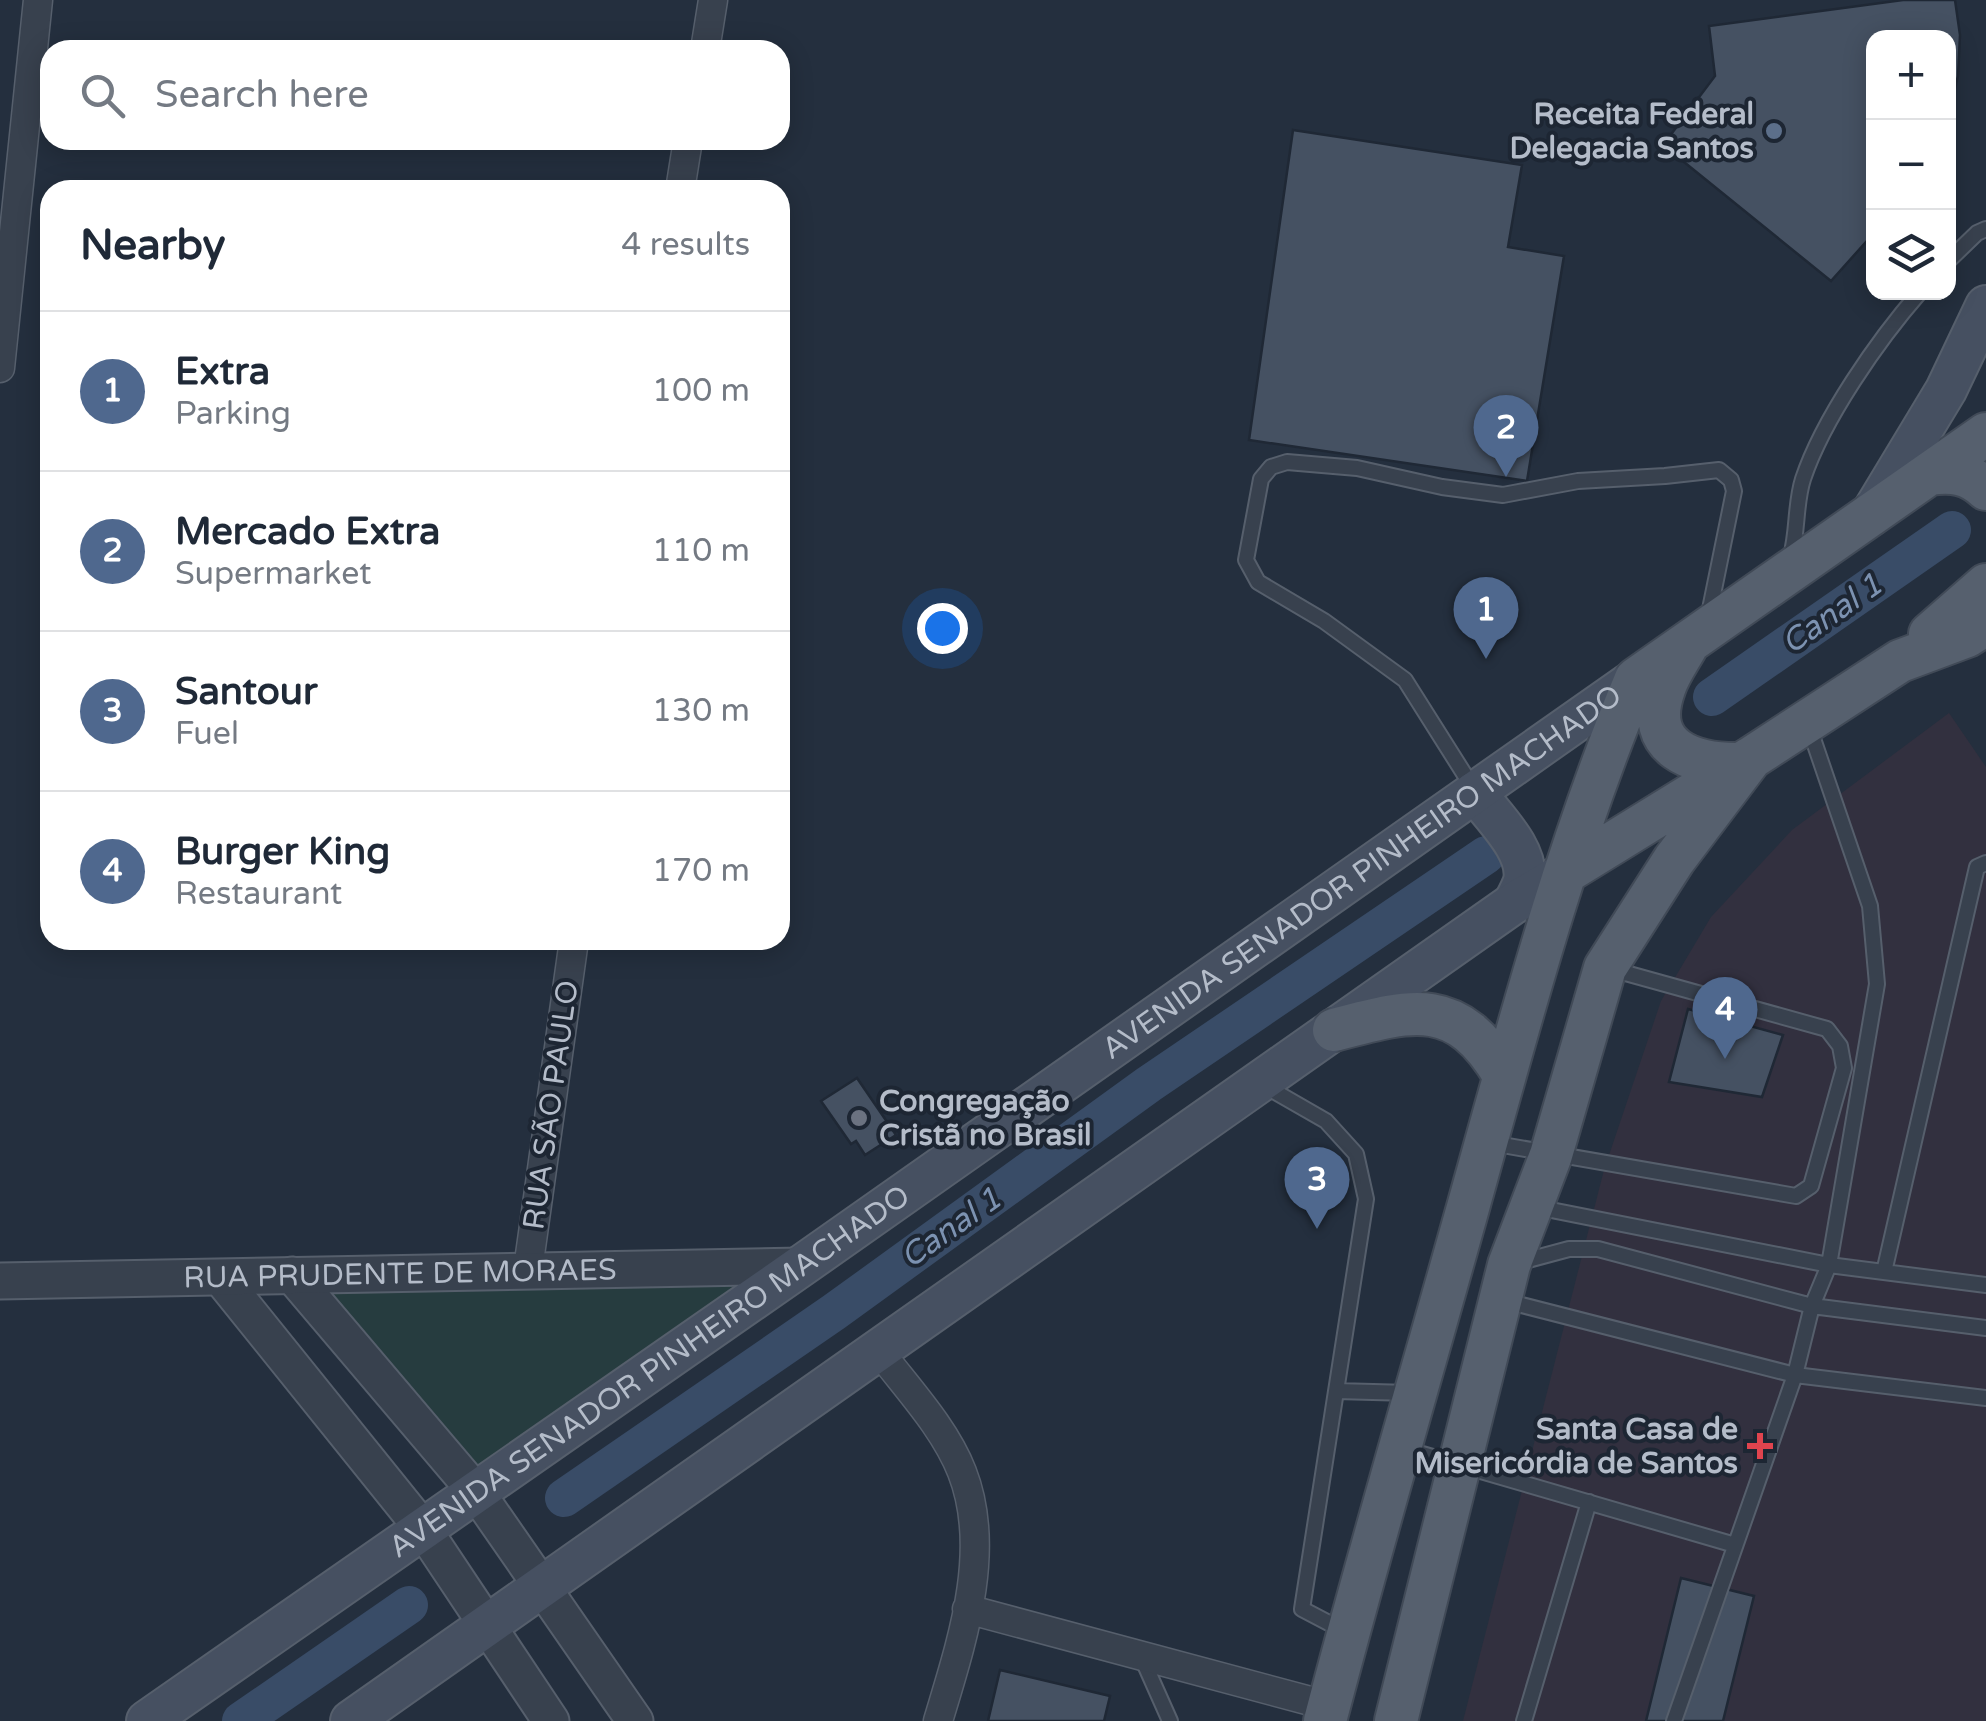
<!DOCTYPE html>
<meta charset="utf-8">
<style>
:root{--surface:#fff;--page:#f2f2f3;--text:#1f2937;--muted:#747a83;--line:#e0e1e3;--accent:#4f688e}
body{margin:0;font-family:"Varela Round",sans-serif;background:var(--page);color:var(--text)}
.controls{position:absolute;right:30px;top:30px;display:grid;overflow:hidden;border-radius:20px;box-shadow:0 5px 25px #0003}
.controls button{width:90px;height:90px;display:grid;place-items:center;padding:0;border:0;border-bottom:2px solid var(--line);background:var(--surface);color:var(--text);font:50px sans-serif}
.you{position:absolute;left:942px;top:628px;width:35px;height:35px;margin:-25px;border:8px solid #fff;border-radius:50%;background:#1a73e8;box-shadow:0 0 0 15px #1a73e833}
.badge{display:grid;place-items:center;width:65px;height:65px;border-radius:50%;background:var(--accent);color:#fff;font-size:32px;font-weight:700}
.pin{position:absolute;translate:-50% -82px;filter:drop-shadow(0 2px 5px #0008)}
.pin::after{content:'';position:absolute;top:52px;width:35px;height:30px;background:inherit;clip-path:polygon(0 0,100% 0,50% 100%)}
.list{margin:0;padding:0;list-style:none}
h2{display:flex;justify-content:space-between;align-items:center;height:130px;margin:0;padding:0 40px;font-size:42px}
h2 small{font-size:32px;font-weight:400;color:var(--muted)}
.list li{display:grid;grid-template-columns:65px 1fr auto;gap:30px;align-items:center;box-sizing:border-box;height:160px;padding:0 40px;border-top:2px solid var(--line)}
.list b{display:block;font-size:38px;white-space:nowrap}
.list p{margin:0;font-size:32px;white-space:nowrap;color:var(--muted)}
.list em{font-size:32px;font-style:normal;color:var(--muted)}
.icon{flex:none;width:55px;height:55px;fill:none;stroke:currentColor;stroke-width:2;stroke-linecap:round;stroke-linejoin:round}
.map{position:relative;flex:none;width:1986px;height:1721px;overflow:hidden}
.search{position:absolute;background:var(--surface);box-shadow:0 5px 25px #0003;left:40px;top:40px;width:750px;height:110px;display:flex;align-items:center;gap:25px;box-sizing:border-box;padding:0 35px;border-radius:30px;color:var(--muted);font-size:38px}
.panel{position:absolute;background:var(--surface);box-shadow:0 5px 25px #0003;left:40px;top:180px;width:750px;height:770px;border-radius:30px}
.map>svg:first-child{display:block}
</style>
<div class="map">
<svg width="1986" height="1721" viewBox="0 0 1986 1721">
<rect width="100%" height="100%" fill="#242f3e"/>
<path fill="#32303f" d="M1949,713L1986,767V1721H1463L1604,1170L1661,1001L1711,917L1792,830Z"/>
<path fill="#263c3f" d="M772,1276L476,1476L314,1287Z"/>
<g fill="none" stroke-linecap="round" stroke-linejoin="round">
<path stroke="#394c67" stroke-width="38" d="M1712,697L1952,530
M564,1498L834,1312L1149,1084L1486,855
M241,1721L409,1605"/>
</g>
<path fill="#455162" stroke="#1f2835" stroke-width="2.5" d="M1903,0H1955L1960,35L1958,76L1948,117V38H1874V233L1831,281L1663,145L1715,76L1709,26Z
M1293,130L1522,165L1508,247L1564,256L1527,481L1249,440Z
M1688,1009L1783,1035L1762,1097L1669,1082Z
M857,1078L896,1135L865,1155L856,1141L851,1144L821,1101Z
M1681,1578L1754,1596L1723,1721H1646Z
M1000,1670L1110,1696L1104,1721H988Z"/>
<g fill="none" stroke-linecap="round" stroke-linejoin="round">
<defs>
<path id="service" d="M1948,261L1977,233L1986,229
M1791,556C1798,531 1795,504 1803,479C1823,419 1878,340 1920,292
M1475,791L1405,680L1324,621L1258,582L1246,560L1261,479L1271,467L1287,462L1357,468L1442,487L1503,495L1578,481L1665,476L1719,470L1731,480L1734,491L1709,614
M1265,1086L1326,1121L1356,1154L1366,1199L1302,1609L1344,1631
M1491,1143L1796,1196L1811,1186L1844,1068L1840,1046L1827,1029L1611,969
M1536,1207L1829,1265L1986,1285
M1517,1263L1569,1249H1598L1812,1306L1986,1328
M1884,1272L1977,867L1986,863
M1502,1300L1795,1375L1986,1398
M1336,1391L1410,1393
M1405,1449L1735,1545
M1142,1658L1170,1721
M1524,1721L1589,1502
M1674,1721L1795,1375L1812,1306L1829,1265L1877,984L1870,906L1809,727"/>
<path id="minor" d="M705,50L713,0
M680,190L688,140
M0,368L38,0
M528,1269L574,940
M879,1351C907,1388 945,1428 962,1472C993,1551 961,1644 938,1721
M967,1609L1329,1706"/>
<g id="tertiary">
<path d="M292,1275L477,1493L635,1721"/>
<path d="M221,1278L423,1529L551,1721"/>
<path id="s1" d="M0,1281L801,1266"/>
</g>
<g id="secondary">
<path d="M1870,516L1946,390L1986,306"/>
<path d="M1475,792C1492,816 1530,850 1524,881C1522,888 1517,897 1514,903"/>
<path id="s2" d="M147,1721L801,1266L1636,679"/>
<path d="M351,1721L1514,903L1566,872"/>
</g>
<path id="primary" d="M1930,474C1952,471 1969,473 1986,489
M1930,634L1986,585
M1686,647C1678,661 1668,675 1664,689C1643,749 1693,765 1741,764
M1566,872L1751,758L1900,661L1967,636L1986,624
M1334,1030C1413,1009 1457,996 1504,1075
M1325,1721C1370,1548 1421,1376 1469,1204C1518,1028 1565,848 1636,679L1986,434
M1396,1721L1509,1265L1551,1155L1605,968L1674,860L1751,758"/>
</defs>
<use href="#service" stroke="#565f6c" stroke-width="18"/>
<use href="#minor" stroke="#565f6c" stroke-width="31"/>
<use href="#tertiary" stroke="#565f6c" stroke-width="39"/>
<use href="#secondary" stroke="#565f6c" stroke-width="44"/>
<use href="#primary" stroke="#414a57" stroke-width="46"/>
<use href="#service" stroke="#38414e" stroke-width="14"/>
<use href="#minor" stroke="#38414e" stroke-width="28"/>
<use href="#tertiary" stroke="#38414e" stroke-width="35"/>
<use href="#secondary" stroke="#465061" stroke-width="40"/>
<use href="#primary" stroke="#56606e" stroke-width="42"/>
</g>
<circle fill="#5c6f8a" stroke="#1d2633" stroke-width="4" cx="1774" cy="131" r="10"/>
<circle fill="#6b7280" stroke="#1d2633" stroke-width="4" cx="859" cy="1118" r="10"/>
<path fill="#e0444e" stroke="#1d2633" stroke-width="4" d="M1755 1431h10v10h10v10h-10v10h-10v-10h-10v-10h10z"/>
<g text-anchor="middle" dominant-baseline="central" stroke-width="8" stroke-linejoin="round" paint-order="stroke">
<g font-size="30" font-weight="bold" fill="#b4bcc9" stroke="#1d2633" text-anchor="end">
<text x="1754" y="114">Receita Federal<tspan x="1754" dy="34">Delegacia Santos</tspan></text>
<text x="879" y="1101" text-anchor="start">Congregação<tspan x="879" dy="34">Cristã no Brasil</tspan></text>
<text x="1738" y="1429">Santa Casa de<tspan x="1738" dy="34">Misericórdia de Santos</tspan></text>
</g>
<g font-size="30" fill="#b4bcc9" stroke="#1d2633">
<text stroke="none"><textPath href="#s2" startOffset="1482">AVENIDA SENADOR PINHEIRO MACHADO</textPath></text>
<text transform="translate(551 1105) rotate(-82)">RUA SÃO PAULO</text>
<text stroke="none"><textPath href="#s1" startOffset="400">RUA PRUDENTE DE MORAES</textPath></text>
<text stroke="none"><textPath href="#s2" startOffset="612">AVENIDA SENADOR PINHEIRO MACHADO</textPath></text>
</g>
<g font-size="32" font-style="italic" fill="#7c92b1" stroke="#1d2633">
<text transform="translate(1832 614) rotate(-35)">Canal 1</text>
<text transform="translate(951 1228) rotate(-35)">Canal 1</text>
</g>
</g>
</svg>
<div class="controls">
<button>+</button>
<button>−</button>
<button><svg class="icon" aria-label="layers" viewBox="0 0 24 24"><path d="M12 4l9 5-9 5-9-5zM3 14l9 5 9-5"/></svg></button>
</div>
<div class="you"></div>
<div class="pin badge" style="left:1486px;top:659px">1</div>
<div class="pin badge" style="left:1506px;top:477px">2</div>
<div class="pin badge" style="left:1317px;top:1229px">3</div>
<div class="pin badge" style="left:1725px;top:1059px">4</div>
<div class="search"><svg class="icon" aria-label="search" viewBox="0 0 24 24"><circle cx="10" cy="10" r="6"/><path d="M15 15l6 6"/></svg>Search here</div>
<section class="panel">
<h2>Nearby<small>4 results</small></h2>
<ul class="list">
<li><span class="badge">1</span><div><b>Extra</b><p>Parking</p></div><em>100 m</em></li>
<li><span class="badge">2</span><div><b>Mercado Extra</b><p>Supermarket</p></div><em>110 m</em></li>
<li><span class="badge">3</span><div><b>Santour</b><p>Fuel</p></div><em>130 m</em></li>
<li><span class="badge">4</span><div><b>Burger King</b><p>Restaurant</p></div><em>170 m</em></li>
</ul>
</section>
</div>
